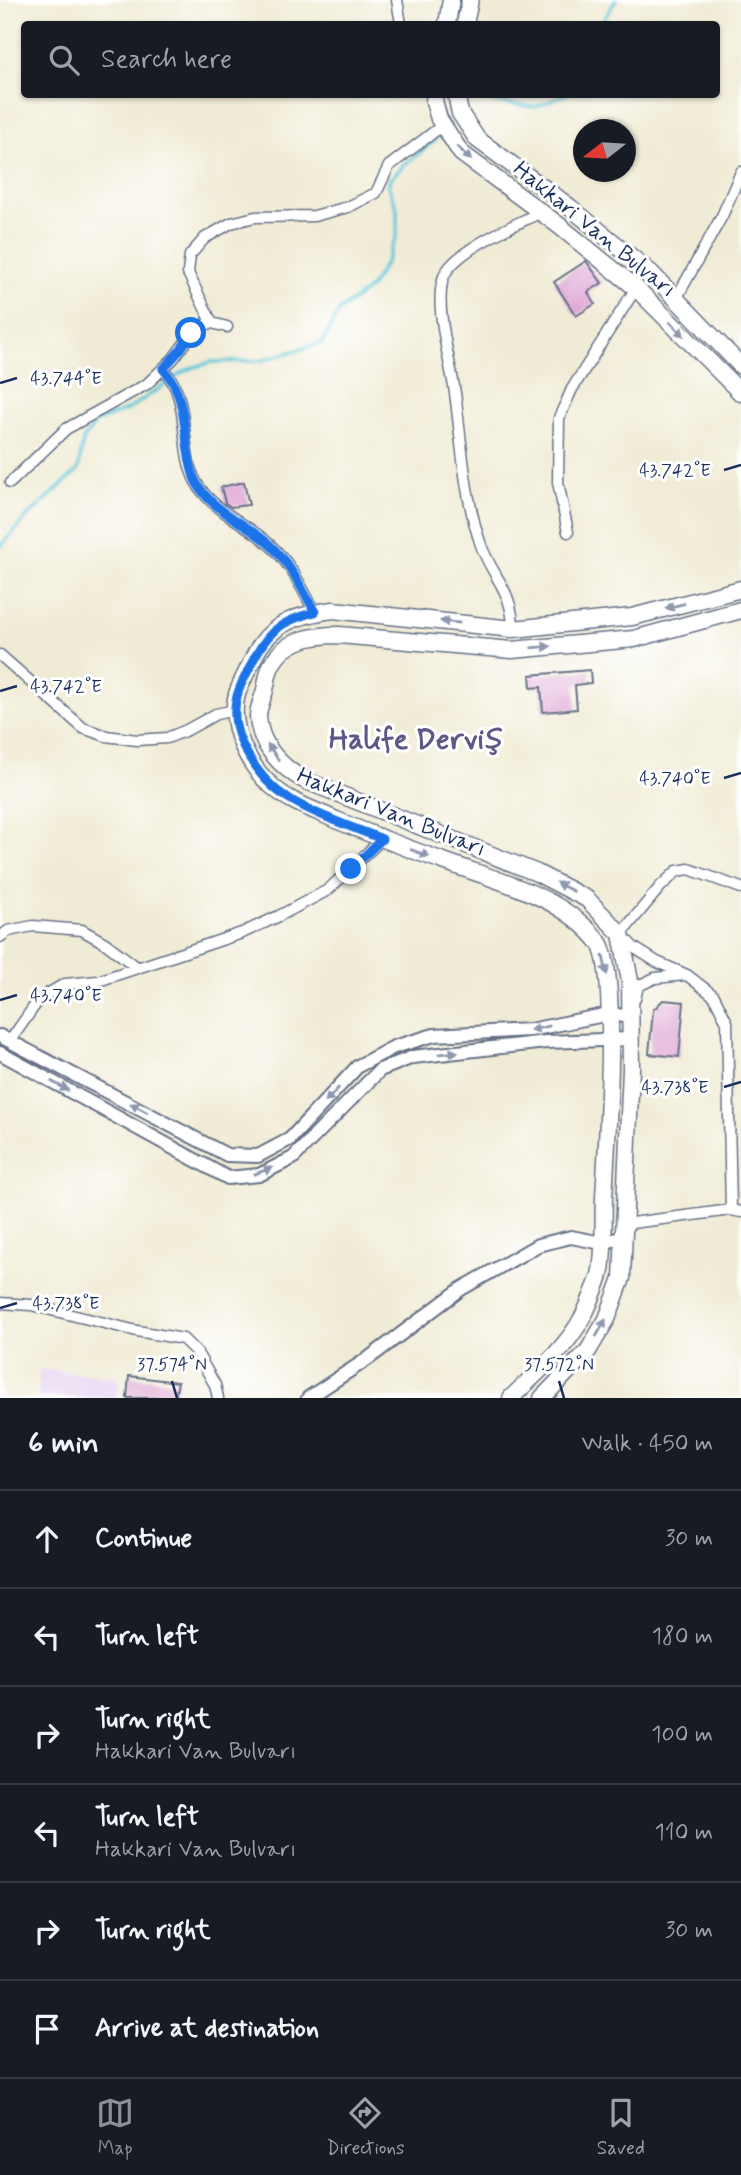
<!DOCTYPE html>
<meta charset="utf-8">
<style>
:root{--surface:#171b24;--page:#20242c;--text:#f1f3f6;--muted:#9ea1a6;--line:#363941;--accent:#8c9099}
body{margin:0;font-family:Mynerve,sans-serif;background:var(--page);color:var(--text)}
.compass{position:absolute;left:573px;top:119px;width:63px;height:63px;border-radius:50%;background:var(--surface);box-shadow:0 2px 5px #0004;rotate:253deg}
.stop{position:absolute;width:21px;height:21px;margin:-16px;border:5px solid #1a73e8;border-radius:50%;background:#fff}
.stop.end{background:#1a73e8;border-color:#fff;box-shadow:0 2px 7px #0008}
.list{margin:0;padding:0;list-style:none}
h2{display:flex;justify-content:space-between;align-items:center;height:91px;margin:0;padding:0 28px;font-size:30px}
h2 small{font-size:23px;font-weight:400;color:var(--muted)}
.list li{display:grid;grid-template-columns:46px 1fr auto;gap:21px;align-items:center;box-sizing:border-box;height:98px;padding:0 28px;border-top:2px solid var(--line)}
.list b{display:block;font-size:26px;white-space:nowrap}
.list p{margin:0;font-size:23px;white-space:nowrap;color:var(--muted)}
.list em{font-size:23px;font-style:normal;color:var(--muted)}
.icon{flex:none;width:38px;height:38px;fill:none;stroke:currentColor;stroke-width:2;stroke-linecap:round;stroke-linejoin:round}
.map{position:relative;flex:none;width:741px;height:1398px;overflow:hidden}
.search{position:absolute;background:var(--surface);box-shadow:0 2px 5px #0004;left:21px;right:21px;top:21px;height:77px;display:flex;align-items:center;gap:18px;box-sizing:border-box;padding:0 24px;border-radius:7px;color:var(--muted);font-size:26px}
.sheet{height:679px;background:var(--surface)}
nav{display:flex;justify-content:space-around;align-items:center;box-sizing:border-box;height:98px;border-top:2px solid var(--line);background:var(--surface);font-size:19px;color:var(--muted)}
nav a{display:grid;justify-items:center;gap:4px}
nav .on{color:var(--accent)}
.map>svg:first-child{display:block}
</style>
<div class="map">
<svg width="741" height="1398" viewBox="0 0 741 1398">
<rect width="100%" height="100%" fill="#fff"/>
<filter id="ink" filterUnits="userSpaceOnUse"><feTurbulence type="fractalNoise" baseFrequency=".0143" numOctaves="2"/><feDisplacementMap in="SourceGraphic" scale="14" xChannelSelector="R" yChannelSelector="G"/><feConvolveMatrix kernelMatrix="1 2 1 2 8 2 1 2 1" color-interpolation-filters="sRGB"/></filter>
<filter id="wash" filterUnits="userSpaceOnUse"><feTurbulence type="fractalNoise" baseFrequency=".00686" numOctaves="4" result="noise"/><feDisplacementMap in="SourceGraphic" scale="28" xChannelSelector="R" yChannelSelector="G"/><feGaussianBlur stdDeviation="1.57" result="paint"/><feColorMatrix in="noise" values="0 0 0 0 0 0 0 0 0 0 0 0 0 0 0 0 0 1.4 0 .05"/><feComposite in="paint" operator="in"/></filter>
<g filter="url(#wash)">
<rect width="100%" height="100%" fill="#f0ebd4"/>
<path fill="#e5d3f1" d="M39,1369L120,1378L118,1398H38Z"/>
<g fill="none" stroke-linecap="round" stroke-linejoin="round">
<path stroke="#5dc6d8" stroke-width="3.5" d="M601,24L616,0
M494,102L535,107L567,94
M0,547L27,517L78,470L83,440L96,422L129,409L183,372L194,367L212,362L260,361L322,343L339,311L370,288L386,262L397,234V209L388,186L390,179L404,165L436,140"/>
</g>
<g id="blocks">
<path fill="#dea5d4" d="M586,261L602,283L588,292L595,304L576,316L554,282Z
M244,482L249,505L231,507L225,503L221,487Z
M590,670L591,683L575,685L577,709L543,712L541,687L531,688L530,675Z
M663,1000L684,1002L679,1057L649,1054L653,1010Z
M129,1376L178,1382L175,1398H127Z"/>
</g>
</g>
<g filter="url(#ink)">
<use href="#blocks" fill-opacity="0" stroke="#667187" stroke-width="2"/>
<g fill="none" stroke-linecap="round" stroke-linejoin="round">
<defs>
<path id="minor" d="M397,0L401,24
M676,299L722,216L741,172
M212,323L188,273L190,255L205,238L231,223L255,217L314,216L348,207L376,193L389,166L443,125
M163,369C192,398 178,450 196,482C212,511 247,523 270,545C291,563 302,589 315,612
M10,483L66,429L147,384L173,359L197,327L212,323L227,327
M568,532L558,482L559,418L572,389L636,288
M513,629C513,590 492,577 481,545C464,496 462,444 455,393C451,363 431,297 446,272C462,247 515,225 541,212
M0,655L83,728L106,736L137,740L167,738L187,730L216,714L235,710
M0,937L8,931L33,926L82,930L105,943L138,968
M635,999L638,986L655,978L685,975
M10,1041L40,998L65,984L98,981L242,933L279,916L328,890L382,839
M731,1210L727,1022L714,996L687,975L657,962L633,947L621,934L660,887L677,871L689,869L741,888
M624,1224L731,1210L741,1212
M0,1303L31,1305L137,1331L183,1339L197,1353L215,1385L218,1398"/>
<path id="tertiary" d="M0,1036L227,1155L258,1156L290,1139L358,1066L394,1047L434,1035L530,1030L609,1014L631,1017
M0,1053L228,1178L259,1175L293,1158L380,1070L413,1057L546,1042L631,1039
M308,1398L369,1358L461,1289L538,1245L571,1237L602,1243L624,1237"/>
<path id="primary" d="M447,24L451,0
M465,24L470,0
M435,94L434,101L439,119L461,153L557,224L636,288L741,393
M456,94L460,113L477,139L571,208L651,273L741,366
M511,1398C539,1370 573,1343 588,1306C592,1296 597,1285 600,1275C605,1256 603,1219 604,1198C606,1155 620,968 598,941C562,896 501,882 449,863C411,850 373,835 336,820C315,810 291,803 273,787C248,766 228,727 237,694C241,682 248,670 253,659C269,623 297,615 333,610L513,629L632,617L741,589
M542,1398L588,1351L607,1319L622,1278L631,1069L630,981L621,934L587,899L537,873L304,780C281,767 259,745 258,716C258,708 263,698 265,690C267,681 268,671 272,664C286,639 313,635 339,635L512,650L634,639L741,610"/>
</defs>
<use href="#minor" stroke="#667187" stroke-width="13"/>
<use href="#tertiary" stroke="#667187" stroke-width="16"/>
<use href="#primary" stroke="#667187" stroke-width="19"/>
<use href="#minor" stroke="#fff" stroke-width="10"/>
<use href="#tertiary" stroke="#fff" stroke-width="12"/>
<use href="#primary" stroke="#fff" stroke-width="16"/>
</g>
<defs><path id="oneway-solid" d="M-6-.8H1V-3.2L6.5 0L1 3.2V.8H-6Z" transform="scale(1.75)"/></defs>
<g fill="#8d97ae">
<use href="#oneway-solid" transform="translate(464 153) rotate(44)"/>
<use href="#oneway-solid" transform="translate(677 329) rotate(45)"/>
<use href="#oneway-solid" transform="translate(675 606) rotate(166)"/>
<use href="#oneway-solid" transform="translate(450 622) rotate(-174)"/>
<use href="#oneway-solid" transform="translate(541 647) rotate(-5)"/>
<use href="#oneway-solid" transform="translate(273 752) rotate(-124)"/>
<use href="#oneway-solid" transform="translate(420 853) rotate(20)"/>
<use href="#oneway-solid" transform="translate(565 887) rotate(-153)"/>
<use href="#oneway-solid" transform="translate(605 965) rotate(78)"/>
<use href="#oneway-solid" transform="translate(540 1028) rotate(169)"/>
<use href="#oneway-solid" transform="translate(448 1053) rotate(-6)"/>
<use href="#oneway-solid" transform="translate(60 1086) rotate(29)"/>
<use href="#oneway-solid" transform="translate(332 1095) rotate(133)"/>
<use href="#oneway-solid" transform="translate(139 1108) rotate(-152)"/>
<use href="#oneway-solid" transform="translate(263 1171) rotate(-20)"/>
<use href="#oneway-solid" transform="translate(601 1328) rotate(-61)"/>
</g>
</g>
<g fill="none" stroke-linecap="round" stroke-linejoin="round" filter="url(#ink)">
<path stroke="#1a73e8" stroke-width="9" d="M191,333L181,349L163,369C183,389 184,424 188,451C190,461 191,472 196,482C212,511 246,523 270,545C290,563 302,589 315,612C277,622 265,634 249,669C245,677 240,685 238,693C232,710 235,730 243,746C250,760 259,774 271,785C292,807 352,827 382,839L351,869"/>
</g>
<path fill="none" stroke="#1b2f5e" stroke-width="2.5" d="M0,383L17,378M724,470L741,465M0,691L17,686M724,778L741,773M0,1000L17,995M724,1087L741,1082M0,1308L17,1303M172,1381L177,1398M559,1381L564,1398"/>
<g text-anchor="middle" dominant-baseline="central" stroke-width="6" stroke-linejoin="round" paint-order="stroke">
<g font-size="23" fill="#1b2f5e" stroke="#fff">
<text transform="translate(594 230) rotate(39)">Hakkari Van Bulvarı</text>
<text transform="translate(391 813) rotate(22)">Hakkari Van Bulvarı</text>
</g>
<g font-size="30" font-weight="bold" fill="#5f5887" stroke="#fff">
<text x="416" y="739">Halife Derviş</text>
</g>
</g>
<g font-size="18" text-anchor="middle" fill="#1b2f5e" stroke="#fff" stroke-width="6" stroke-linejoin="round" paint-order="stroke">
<text x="66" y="384">43.744°E</text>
<text x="675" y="476">43.742°E</text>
<text x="66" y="692">43.742°E</text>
<text x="675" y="784">43.740°E</text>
<text x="66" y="1001">43.740°E</text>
<text x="675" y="1093">43.738°E</text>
<text x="66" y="1309">43.738°E</text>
<text x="172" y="1370">37.574°N</text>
<text x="559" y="1370">37.572°N</text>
</g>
</svg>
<svg class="compass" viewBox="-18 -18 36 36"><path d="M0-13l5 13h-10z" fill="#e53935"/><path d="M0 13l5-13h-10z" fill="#9ea1a6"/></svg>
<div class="stop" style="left:191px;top:333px"></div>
<div class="stop end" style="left:351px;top:869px"></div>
<div class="search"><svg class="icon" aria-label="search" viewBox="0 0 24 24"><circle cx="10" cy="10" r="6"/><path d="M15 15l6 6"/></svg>Search here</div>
</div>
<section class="sheet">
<h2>6 min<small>Walk · 450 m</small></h2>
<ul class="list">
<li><svg class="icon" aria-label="ahead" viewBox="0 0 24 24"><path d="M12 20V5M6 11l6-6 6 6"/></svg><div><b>Continue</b></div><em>30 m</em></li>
<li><svg class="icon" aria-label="left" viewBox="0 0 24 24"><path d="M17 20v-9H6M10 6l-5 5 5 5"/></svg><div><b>Turn left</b></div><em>180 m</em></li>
<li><svg class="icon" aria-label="right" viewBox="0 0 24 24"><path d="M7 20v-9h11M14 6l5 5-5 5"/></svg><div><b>Turn right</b><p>Hakkari Van Bulvarı</p></div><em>100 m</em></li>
<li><svg class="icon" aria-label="left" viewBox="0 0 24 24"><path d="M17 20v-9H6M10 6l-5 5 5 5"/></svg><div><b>Turn left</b><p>Hakkari Van Bulvarı</p></div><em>110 m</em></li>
<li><svg class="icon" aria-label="right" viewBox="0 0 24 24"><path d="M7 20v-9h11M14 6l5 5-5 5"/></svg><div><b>Turn right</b></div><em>30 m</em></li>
<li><svg class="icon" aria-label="arrive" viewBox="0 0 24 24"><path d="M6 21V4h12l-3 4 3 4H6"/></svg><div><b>Arrive at destination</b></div></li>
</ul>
</section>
<nav>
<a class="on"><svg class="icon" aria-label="map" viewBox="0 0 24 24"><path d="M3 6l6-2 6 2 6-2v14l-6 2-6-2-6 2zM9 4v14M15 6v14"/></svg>Map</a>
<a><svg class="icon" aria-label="directions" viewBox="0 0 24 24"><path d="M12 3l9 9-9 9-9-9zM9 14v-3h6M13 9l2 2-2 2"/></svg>Directions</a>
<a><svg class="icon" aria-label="saved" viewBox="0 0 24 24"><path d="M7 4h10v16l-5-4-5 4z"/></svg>Saved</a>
</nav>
